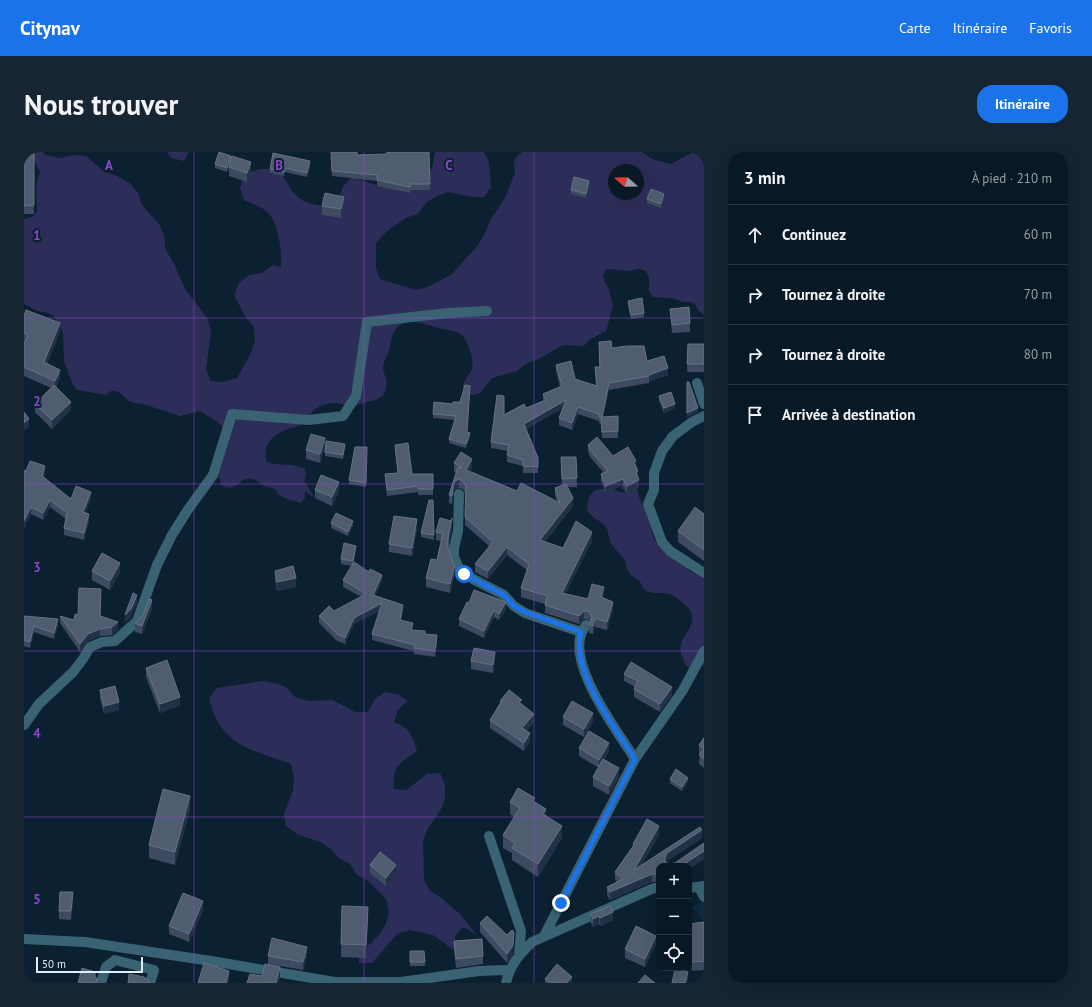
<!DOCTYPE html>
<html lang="fr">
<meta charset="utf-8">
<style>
:root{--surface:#081824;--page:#162531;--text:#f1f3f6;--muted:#98a0a6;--line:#293741;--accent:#1a73e8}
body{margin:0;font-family:"PT Sans",sans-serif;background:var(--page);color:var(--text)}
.controls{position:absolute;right:12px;bottom:12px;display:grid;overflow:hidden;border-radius:8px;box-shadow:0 4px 16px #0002}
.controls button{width:36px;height:36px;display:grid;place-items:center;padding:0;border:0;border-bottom:1px solid var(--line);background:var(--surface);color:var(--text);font:20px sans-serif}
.compass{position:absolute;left:584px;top:12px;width:36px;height:36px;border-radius:50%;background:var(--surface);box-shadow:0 4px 16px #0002;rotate:290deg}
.scale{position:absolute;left:12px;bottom:10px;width:107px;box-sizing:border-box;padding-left:4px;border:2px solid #e1eef9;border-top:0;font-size:11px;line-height:14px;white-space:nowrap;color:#e1eef9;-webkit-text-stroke:3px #0b2030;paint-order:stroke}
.stop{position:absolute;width:12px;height:12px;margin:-9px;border:3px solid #1a73e8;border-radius:50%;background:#fff}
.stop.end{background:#1a73e8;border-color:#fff;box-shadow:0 1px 4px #0008}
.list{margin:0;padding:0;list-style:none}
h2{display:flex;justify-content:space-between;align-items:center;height:52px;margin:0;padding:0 16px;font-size:17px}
h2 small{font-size:13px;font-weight:400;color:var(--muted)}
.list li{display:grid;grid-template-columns:26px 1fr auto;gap:12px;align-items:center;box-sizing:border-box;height:60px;padding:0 16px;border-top:1px solid var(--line)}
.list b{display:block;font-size:15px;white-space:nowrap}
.list em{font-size:13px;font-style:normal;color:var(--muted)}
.icon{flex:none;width:22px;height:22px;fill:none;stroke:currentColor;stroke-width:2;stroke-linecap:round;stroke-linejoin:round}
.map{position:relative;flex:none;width:680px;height:831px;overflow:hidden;border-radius:16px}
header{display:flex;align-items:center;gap:24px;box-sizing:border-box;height:56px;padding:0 20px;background:var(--accent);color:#fff}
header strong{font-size:19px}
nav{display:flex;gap:22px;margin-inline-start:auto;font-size:14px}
.intro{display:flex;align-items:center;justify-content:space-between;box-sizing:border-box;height:96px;padding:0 24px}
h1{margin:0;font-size:28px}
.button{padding:10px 18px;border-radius:16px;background:var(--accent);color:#fff;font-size:14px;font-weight:700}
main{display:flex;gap:24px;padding:0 24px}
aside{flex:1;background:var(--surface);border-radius:16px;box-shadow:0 4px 16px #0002}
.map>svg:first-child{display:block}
</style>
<header>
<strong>Citynav</strong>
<nav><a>Carte</a><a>Itinéraire</a><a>Favoris</a></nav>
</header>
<div class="intro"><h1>Nous trouver</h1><a class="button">Itinéraire</a></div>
<main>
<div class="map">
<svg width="680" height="831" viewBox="0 0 680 831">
<rect width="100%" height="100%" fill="#0b2030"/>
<path fill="#0d2a3e" d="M680,750V772L676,765L668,755Z"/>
<path fill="#2d2d59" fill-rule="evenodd" d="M6,0H19L21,3L37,6L49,3L62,4L81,20L93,24L106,31L114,41L118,53L135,72L140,83L141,96L151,114L161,137L184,167L187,180L182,217L187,229L199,230L213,226L226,203L231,189L230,175L222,166L210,143L215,131L225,123L238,121L249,113L257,115C258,100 255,69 242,59C236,54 227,51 220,48L216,36L220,23C230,18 244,13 255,21C262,25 264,35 270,41C277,50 292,56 304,52C307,51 311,48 315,46L319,34L328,25L352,33H365L401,27L408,16L411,0H460L465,10L467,35L460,45H448L424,40L413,44L402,51L394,62L382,66L370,74L360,82L352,91V116L356,127L392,138L404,135L428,122L454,93L461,81L466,69L481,46L491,21L490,8L498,0H618L628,7L647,12L667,1H680V163L674,158L671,152L666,150H659L648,146L629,145L625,139V125L622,119L616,117L603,119L583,117L579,123L580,129L584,135L589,154L582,179L565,188L561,193L555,194L543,193L537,194L515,207L503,211L493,219L468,226L456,241L449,243L443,241L439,236C439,229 442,227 446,221C452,212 446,198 442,189C436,177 425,179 414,176C400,172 379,163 370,180C367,186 367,192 365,198C363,203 360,209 359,215C359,219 361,223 362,227C364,236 361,245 351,248C346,249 332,254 328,254C321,254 314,250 307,251C301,252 292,255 288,260C284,265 281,271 276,273C272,275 268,275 264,277C249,281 237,295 243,310C256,315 268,310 281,317L282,323L280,329L291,346L281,339V345L277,351C270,349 260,347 254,342C253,340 252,338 250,337C248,335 242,335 238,333C235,331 233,328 228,327C214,324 214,342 197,333L194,321L199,276C194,268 184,265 176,259L156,264L119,252C103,251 104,247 93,239H87L82,243L53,238L49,233L40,209L39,181L30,164L24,161L13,159L0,152V67L8,65L13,60L12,33L16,20ZM590,18H614V42H590Z
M143,0H165L160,9L147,6Z
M594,331L613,336L616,348L625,365L629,384L632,390L636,395L661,414L666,419L680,427V513C676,516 671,519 666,516C663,515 660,511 659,507C650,486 669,482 668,465C668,461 666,457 663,455C659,451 651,444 646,442C637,439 628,444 620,437C617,434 618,432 615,429C611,424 606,425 603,417C602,414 602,411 601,408C598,403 592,399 589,394C585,389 585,383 583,377C580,369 570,368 565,361C563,358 563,353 564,349C569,330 588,338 602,341Z
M238,529L251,531L262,535L271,545L284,549L309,548L331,560H344L350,548L361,540L373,542L384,549L374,558L370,570C386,577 388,582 393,599C376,611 367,615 370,637L382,638L403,622L416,621L421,633V646L417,657L403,678L399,689L400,728L406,739L416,745L435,761L453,783L439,775L431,784L430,798L409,783L385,778L373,782L348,811H335V798L346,792L355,783L362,772L365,760L362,747L344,729L333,723L326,712L315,706L307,697L296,690L273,682L262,674L260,662L269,638L270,625L267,612C228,598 195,593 185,546L193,536Z"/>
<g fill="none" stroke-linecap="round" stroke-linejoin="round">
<path stroke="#396372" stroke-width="10" d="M673,231L680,252
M680,264L668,270L649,284L638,299L630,321V338L624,352L638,390L646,399L680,421
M435,342L434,379L430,396V405L435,416L449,427L480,443L490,454L501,461L557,480
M562,473C559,477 557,481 556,486C549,520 593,579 611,607
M0,573L15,552L49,520L59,507L66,495L78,490L91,489L113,469L133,413L148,383L163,359L189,323L208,262L285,268L319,264L332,244L343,170L424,161L463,159
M465,684L497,779L495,804
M675,735L680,745
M665,736L680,734
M520,784L611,607L659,538L680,499
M0,787L61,790L187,809L311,830H377L455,819L480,818L485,819
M77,831L82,815L91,808L130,818L126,831
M482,831C486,813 495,803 508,790L630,736H635"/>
</g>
<path fill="#3e4a60" d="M0,0H10V62H0Z
M307,0L333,3L406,32V38H386V41L353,34V29L308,24Z
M191,12L227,19L223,30L205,24V16L203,20L191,16Z
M286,14L283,25L261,20L260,24L246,21V17Z
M565,33L562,46L547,42V38Z
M640,46L637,56L623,51V47Z
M320,53L317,66L298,63V54Z
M604,149L620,161V165L607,167L604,153Z
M646,157L666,171V180L648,181Z
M0,164L36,179L23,212L36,226L32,235L47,258L28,277L11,260V252L27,236L0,224V192L1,190L0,189Z
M575,190L588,196L623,209L644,223L625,229V231L585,238L579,265L594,264V286H578L577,272L575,271V269L554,262L548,278L535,273V266L539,256L502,277L514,306V321H499V314L483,310V303L484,299L467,296V290L480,263L502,256L519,249V242L536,235L532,219V213L551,227L572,234L571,215H575Z
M664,192H680V220H663Z
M446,239L443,280L446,285L442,296L425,291V287L431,268L409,266V262L429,252L436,250Z
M635,244L651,256L640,261L635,249Z
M371,293L388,322H409V343H394V340L363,344L361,322L374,321L371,299Z
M564,293L612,314L615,335L603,341L599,333L582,341L577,329V322L580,321L566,305L564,300Z
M301,295L296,311L282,307V298Z
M343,295L342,335L325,332V328Z
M321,296L319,307L301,304V300Z
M537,305H552L553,335H543L549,354L521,390L539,396L568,389L541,442L564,447L580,443L579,446L589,458L583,478L571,475L569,482L565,481V473L566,469L565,468L560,467L555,472L521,461V452L497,445V436L503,418L483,403L464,427L451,420V412L465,394L441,373V342L439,337L435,336L430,338L428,352L425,351V343L432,321L430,320V311L448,315L446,319L493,339L533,349L531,344V336L538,333Z
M0,318L2,319L21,321L20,325L47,347H67L61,361L65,369L60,388L40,383V376L42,367L26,355L19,368L7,362L0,376Z
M291,338L315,339L308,354L291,346Z
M409,348L410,388L397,385V381Z
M680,362V409L654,390V379Z
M307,371L329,373L324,384L307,376Z
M428,374L424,397L431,421L426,441L402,435V426L413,408L417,389L412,388V380Z
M393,376L388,404L365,400V392Z
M332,398L329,411L358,429L351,444L379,459L377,468L388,478L401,482L413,490L411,505L390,502V499L348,488V482L355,459L330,472L321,492L313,489L295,471V464L310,459L337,445L319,435V428L328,414L317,412V407Z
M68,419L96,420L86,438L68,428Z
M251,419L272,435L253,439L251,427Z
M445,451L482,457L475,468L470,465L460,486L435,474V467Z
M128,457L118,482L111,480V471L119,463Z
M54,463L76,464L94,477L88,483L76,484L64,489L56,500L36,471V464L50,468Z
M0,464L34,473L30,487L10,480L6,496L0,494Z
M471,508L469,521L447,517V509Z
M122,516L156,553L136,561L122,525Z
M600,522L648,543L636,560L610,545V537L611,535L600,529Z
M76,538L95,558L80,562L76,546Z
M476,549L498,552L510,570L502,579L506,589L500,599L466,576V568L476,552Z
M539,565L569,569L560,585L539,573Z
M680,586V616L675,612L676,602H675V593Z
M555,596L585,599L580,608L595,624L585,643L569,634V625L575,616L555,604Z
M646,627L664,630L658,639L646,631Z
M486,650H511L522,663L538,686L514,725L488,708V701L479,696V683L490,665L486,662Z
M166,657L151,713L125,706V693Z
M635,682L617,714L678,686L643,709L642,710L644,712L651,711L680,691V707L665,717V714H635V730H628L586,748L583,743V735L593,730L591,728V720L609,694V692Z
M346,713L372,722L362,734L346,721Z
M49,749L47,768L35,767V759Z
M179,758L165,790L145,782V774Z
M567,762L589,768L576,774L575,772L569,775L567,771Z
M344,767L342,806L317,805V792Z
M680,770V818L668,819L665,782V772Z
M456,771L483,783L490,788L489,802L483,811L456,780Z
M430,789L459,804V812L432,816L430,798Z
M632,792L621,815L601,806V797Z
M386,799H400L401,814H386Z
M244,804H283L279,818L244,812Z
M521,827L548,831H521Z"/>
<path fill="#223246" d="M207,4V8L203,20V16Z
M286,9V14L283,25V21Z
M227,10V19L223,30V21Z
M565,29V33L562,46V42Z
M640,42V46L637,56V52Z
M320,45V53L317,66V57Z
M36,171V179L20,219V210Z
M644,216V223L625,229V223Z
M36,218V226L31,238V229Z
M585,231V238L578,271V265Z
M542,248V255L500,278V272Z
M47,250V258L28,277V268Z
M651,252V256L640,261V256Z
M554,255V262L548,278V271Z
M674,256V260L663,266V261Z
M5,267V275L0,279V271Z
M446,281V285L442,296V292Z
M301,286V295L296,311V302Z
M448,307V315L442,326V318Z
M21,314V321L18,331V324Z
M614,319V326L612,320Z
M435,327V336L430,338L428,352V344L430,330Z
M599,327V333L582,341V334Z
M615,328V335L603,341V334Z
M315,330V339L308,354V345Z
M67,340V347L59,367V360Z
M549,346V354L516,396V388Z
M26,348V355L19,368V361Z
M7,355V362L0,376V369Z
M65,362V369L60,388V381Z
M428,366V374L424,395V386Z
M393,367V376L388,404V396Z
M329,369V373L324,384V380Z
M568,380V389L538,449V441Z
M332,394V398L329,414V409Z
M483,395V403L464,427V419Z
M96,411V420L86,438V429Z
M431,413V421L426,441V432Z
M358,423V429L349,449V443Z
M272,426V435L253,439V430Z
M580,435V443L577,453V445Z
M113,443V451L107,465L101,471V463Z
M128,448V457L118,482V474Z
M482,450V457L475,468V462Z
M589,450V458L583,478V470Z
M358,451V458L330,472L321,492V486L330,466Z
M379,453V459L376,475V468Z
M470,458V465L460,486V479Z
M560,459V467L555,472V464Z
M571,466V475L569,482V474Z
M34,467V473L30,487V481Z
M94,470V477L88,483V475Z
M389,471V477L387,484V478Z
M10,474V480L6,496V490Z
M76,477V484L64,489L56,500V492L64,482Z
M413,483V490L411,505V499Z
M471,500V508L469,521V513Z
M648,535V543L636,560V552Z
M156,545V553L136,561V552Z
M95,550V558L80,562V554Z
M569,561V569L560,585V577Z
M510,562V570L498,584V576Z
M506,581V589L500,599V591Z
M585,591V599L575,616V608Z
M595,616V624L585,643V634Z
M664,626V630L658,639V635Z
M166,644V657L151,713V700Z
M522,657V670L519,662Z
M538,674V686L514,725V712Z
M635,674V682L610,727V718Z
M678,678V686L643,709L641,714V706L643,701Z
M680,699V707L665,717V714H657Z
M655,709V714H650Z
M372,713V722L362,734V726Z
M628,722V730L586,748V740Z
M49,740V749L47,768V759Z
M179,749V758L165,790V782Z
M344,755V767L342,806V793Z
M589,760V768L576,774V766Z
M575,764V772L569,775V767Z
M490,780L489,802L483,811V802Z
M632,784V792L621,815V807Z
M283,795V804L279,818V810Z
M256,815V827L255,831H252Z
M205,819V831H202Z
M664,820V828L663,831H661Z
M548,825V831H542Z"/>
<path fill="#505c70" stroke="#667386" d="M0,0H10V53L0,54Z
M195,0L207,4L203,16L191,12Z
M307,0H333V3L363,2V0H405L406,32H386V35L353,28V23L308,19Z
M249,1L286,9L283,21L261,16L260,20L246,17Z
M208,4L227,10L223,21L205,15Z
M550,25L565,29L562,42L547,38Z
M627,37L640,42L637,52L623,47Z
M301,41L320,45L317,57L298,54Z
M618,146L620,161L607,163L604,149Z
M665,155L666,171L648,173L646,157Z
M2,158L36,171L20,210L36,218L31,229L0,215V192L4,183L0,181V164Z
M587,189L588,196L603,194H620L623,209L640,204L644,216L625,223V224L585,231L578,265L594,264V279L578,280L577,265H575V262L554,255L548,271L535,266L542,248L500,272L514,306V315L499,314V308L483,303L485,293L467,290L473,243L480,244V263L500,252L502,256L522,248L519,242L538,234L532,213L547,209L551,227L573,234L571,215H576L575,190Z
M664,192H680V212H663Z
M663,230H665L674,256L663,261Z
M30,233L47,250L28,268L11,252Z
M441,233L446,234L443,280L446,281L442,292L425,287L432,264L409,262L410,250L429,252V250H436Z
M647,240L651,252L640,256L635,244Z
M0,260L5,267L0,271Z
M287,282L301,286L296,302L282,298Z
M573,285L589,304L604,295L612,309L610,310L614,319L612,320L615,328L603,334L599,327L582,334L577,322L584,319L566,298L564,293Z
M302,289L321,292L319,303L301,300Z
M384,291L388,322H409V337H394V334L363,338L361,322L374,321L371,293Z
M331,295H343L342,331L325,328Z
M437,300L448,307L442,318L493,339L497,331L536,351L531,336L542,332L549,346L516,388L539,396L552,369L568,380L538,441L564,447L568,432L580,435L577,445L589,450L583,470L571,466L569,474L565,473L568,465L565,459H560L555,464L521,453L523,444L497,436L505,412L483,395L464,419L451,412L469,390L441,365L442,334L439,329L435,327L430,330L428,344L425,343L434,315L438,316L430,311Z
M537,305H552L553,326L538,327Z
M6,309L21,314L18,324L47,347L52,334L67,340L59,360L65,362L60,381L40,376L43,361L26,348L19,361L7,355L0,369V318L2,319Z
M297,323L315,330L308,345L291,338Z
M405,348H409L410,383L397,381Z
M671,355L680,362V398L654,379Z
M312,361L329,369L324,380L307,371Z
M370,364L393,367L388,396L365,392Z
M416,366L427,369L428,366L424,386V396L429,412L431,413L426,432L402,426L407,407L413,408L419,381L412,380Z
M320,391L332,394L329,409L317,407Z
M78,401L96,411L86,429L68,419Z
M330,410L345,420L346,417L358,423L349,443L379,453L376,468L389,471L387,478L401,479V482L413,483L411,499L390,496L391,493L348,482L358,451L330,466L321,486L313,482L295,464L305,454L310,459L342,442L319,428Z
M269,414L272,426L253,430L251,419Z
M55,436L77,437L76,464L94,470L88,475L76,477L64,482L56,492L36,464L50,468L51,462L54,463Z
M450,438L482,450L475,462L470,458L460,479L435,467L443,450L445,451Z
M109,441L113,443L107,457L101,463Z
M125,447L128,448L118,474L111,471L119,463Z
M0,464L34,467L30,481L10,474L6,490L0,488Z
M450,496L471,500L469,513L447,509Z
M143,508L156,545L136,552L122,516Z
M607,510L648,535L636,552L610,537L614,529L600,522Z
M91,534L95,550L80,554L76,538Z
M485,538L498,548L495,550L510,562L498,576L506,581L500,591L466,568L477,550L476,549Z
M548,549L569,561L560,577L539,565Z
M565,579L585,591L575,608L555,596Z
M680,586V607L675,603L680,597L675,593Z
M579,607L595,616L585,634L569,625Z
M652,617L664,626L658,635L646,627Z
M494,636L511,646L509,649L522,657L519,662L538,674L514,712L488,696L491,691L479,683L496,656L486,650Z
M139,637L166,644L151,700L125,693Z
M623,667L635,674L610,718L676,675L678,678L643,701L641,706V709L644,712L651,711L680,691V699L657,714H656L655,709L650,714H635V722H628L586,740L583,735L599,727L591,720L610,693L609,692Z
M356,700L372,713L362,726L346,713Z
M36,740H49L47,759H35Z
M159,741L179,749L165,782L145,774Z
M318,754L344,755L342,793L317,792Z
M586,754L589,760L576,766L575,764L569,767L567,762Z
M463,764L483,783L488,778L490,780L489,793L483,802L456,771Z
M680,770V809L668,810L665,772Z
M612,774L632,784L621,807L601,797Z
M248,786L283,795L279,810L244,804Z
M458,787L459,804L432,807L430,789Z
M386,799H400L401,810H386Z
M180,811L205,819L202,831H174Z
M241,812L256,815L252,831H223L226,822L238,824Z
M533,812L548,825L542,831H526L521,827Z
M58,816L71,820V824L73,827L72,831H54Z
M651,817L664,820L661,831H648Z
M105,822L120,825L125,829V831H104Z
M621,823L631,831H614Z"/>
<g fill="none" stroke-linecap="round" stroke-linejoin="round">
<path stroke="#1a73e8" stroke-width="5" d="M440,422L480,443L490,454L501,460L557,480C546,518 591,576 611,607L537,751"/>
</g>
<path fill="none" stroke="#8a49c8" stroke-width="1" stroke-opacity="0.55" d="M170,0V831M340,0V831M510,0V831M0,166H680M0,332H680M0,499H680M0,665H680"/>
<g font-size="13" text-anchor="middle" font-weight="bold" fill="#8a49c8" stroke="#0b2030" stroke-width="4" stroke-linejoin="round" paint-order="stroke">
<text x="85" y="18">A</text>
<text x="255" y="18">B</text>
<text x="425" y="18">C</text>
<text x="13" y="88">1</text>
<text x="13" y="254">2</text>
<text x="13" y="420">3</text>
<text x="13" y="586">4</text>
<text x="13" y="752">5</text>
</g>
</svg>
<div class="controls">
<button>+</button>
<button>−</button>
<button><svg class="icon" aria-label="locate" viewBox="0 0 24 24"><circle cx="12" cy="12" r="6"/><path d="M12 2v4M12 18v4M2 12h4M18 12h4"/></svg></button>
</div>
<svg class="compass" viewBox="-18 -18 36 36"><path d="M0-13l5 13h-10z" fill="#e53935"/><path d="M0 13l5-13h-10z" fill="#98a0a6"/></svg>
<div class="scale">50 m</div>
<div class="stop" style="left:440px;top:422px"></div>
<div class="stop end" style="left:537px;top:751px"></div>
</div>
<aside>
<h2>3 min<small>À pied · 210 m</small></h2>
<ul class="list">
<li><svg class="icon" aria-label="ahead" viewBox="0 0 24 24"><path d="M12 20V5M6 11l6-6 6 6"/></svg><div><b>Continuez</b></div><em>60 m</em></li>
<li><svg class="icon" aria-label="right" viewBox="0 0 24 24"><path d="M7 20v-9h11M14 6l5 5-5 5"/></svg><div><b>Tournez à droite</b></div><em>70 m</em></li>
<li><svg class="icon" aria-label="right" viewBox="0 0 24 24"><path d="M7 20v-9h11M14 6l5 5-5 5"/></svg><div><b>Tournez à droite</b></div><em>80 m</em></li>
<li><svg class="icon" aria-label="arrive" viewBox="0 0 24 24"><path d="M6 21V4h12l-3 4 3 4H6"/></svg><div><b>Arrivée à destination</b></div></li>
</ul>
</aside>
</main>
